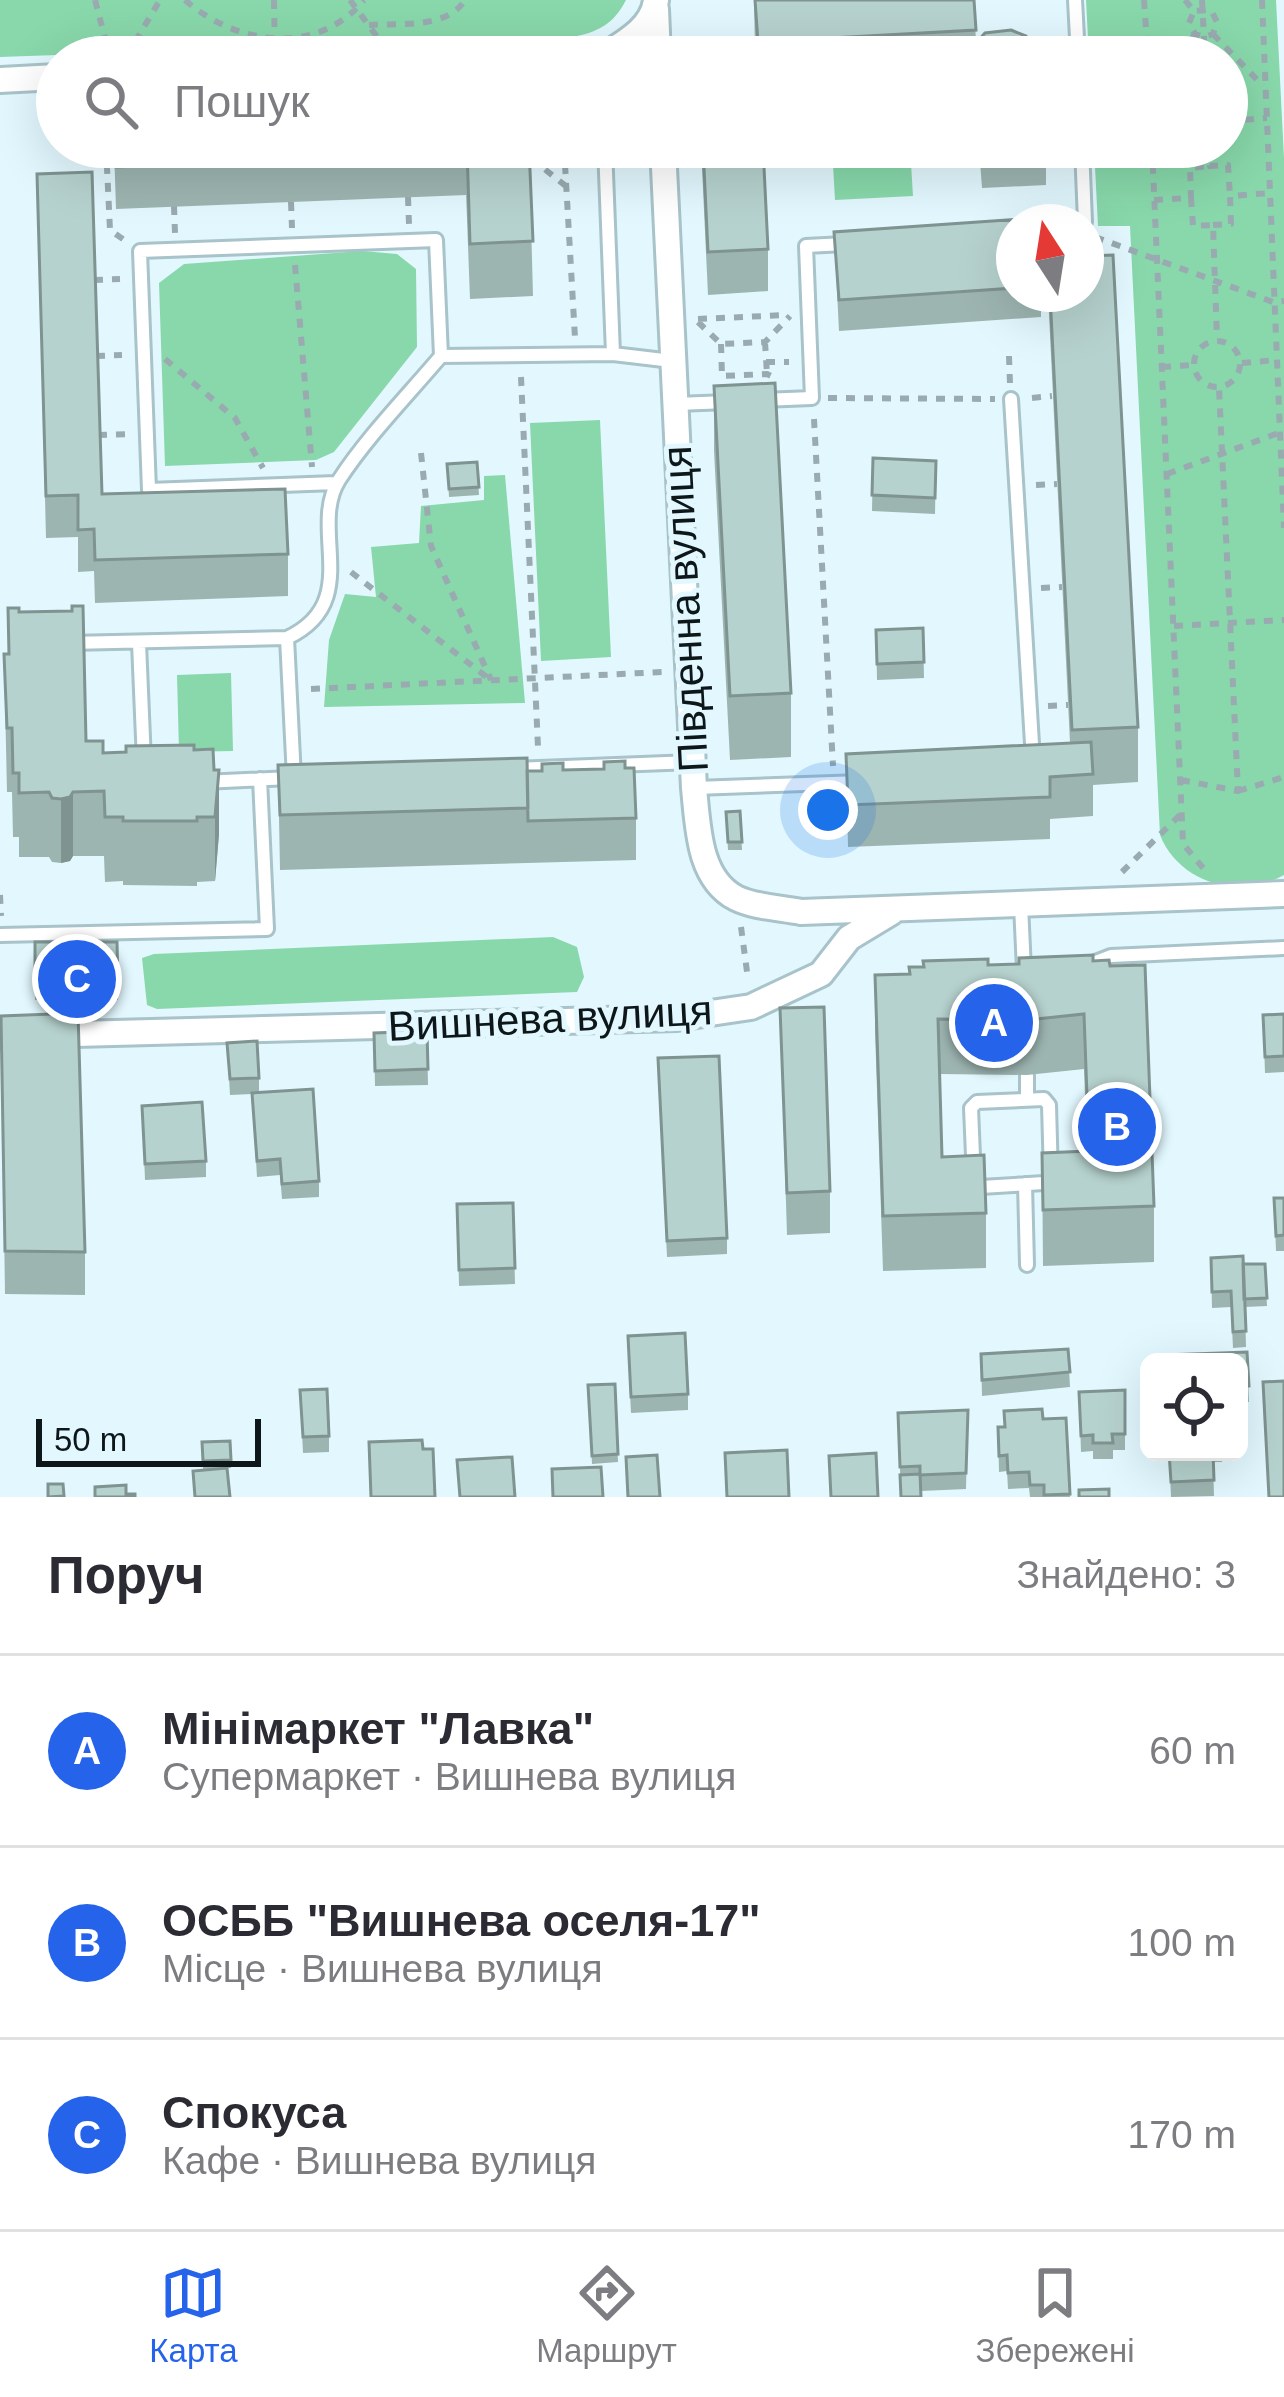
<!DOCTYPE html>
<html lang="uk">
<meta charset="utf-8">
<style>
:root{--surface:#fff;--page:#f7f7f7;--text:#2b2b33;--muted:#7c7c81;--line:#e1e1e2;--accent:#2563eb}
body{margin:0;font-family:Helvetica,sans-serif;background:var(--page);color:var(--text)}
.controls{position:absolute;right:36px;bottom:36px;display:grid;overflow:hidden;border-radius:18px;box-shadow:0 12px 48px #0002}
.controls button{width:108px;height:108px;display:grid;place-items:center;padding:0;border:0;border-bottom:3px solid var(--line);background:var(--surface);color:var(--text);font:60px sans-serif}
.compass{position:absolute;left:996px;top:204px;width:108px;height:108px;border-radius:50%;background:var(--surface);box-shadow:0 12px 48px #0002;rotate:348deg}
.scale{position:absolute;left:36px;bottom:30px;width:225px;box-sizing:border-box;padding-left:12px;border:6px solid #0d171a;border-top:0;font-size:33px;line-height:42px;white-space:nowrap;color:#0d171a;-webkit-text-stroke:9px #e2f8fe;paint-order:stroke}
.you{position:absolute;left:828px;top:810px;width:42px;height:42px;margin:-30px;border:9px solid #fff;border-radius:50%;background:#1a73e8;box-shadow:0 0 0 18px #1a73e833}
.badge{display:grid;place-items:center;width:78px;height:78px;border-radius:50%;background:var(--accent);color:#fff;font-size:39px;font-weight:700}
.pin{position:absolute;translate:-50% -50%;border:6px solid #fff;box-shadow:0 3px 12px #0006}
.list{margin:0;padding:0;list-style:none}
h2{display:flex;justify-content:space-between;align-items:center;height:156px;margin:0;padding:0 48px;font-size:51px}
h2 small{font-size:39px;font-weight:400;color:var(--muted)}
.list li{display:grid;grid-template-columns:78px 1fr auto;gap:36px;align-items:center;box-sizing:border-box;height:192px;padding:0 48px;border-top:3px solid var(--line)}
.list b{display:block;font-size:45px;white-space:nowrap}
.list p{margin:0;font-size:39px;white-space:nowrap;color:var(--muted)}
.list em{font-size:39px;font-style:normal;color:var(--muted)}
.icon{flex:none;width:66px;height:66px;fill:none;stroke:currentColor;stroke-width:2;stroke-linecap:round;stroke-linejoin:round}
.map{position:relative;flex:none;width:1284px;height:1497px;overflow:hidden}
.search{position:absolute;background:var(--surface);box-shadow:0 12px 48px #0002;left:36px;right:36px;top:36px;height:132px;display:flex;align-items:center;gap:30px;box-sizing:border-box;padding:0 42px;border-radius:66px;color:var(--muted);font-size:45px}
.sheet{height:732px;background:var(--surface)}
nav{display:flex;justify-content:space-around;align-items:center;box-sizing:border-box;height:168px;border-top:3px solid var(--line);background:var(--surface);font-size:33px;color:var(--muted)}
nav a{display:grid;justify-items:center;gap:6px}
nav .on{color:var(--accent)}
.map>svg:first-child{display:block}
</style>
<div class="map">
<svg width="1284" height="1497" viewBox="0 0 1284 1497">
<rect width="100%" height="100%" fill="#e2f8fe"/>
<path fill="#88d8ab" d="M0,0H626C614,24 597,33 571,37L0,57Z
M1086,0H1276L1284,158V875C1239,900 1179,883 1160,835L1130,226H1098L1094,147H1227V57H1089Z
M832,147H910L913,196L835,200Z
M362,251L397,254L416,269L417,347L334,452L316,460L165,466L159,283L184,264Z
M600,420L611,657L541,661L530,423Z
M505,475L525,703L324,707L329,640L345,594L376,597L371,547L419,543L421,506L484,500V476Z
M231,673L233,751L179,752L177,675Z
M553,937L577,947L584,977L577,992L157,1009L147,1005L142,958L154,954Z"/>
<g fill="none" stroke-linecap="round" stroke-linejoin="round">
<defs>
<path id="service" d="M1075,0L1078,57
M1082,147L1085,222
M613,354L672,361
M1011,399L1033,760
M760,400L812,398L806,246L845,244
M676,404L728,402
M336,483L149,490L140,251L436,240L441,356
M287,638L294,778
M70,643L287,638C364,602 308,529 339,480C366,438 408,395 441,356L613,354L605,147
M139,643L144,762
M514,769L692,762
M203,782L290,778
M695,788L861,782
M1021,905L1024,970
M0,935L267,929L260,779
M1085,966L1111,956L1284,948
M1027,1099V1075
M1044,1099L1049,1105L1051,1177L1044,1183L981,1187L974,1180L971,1108L977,1102Z
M1025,1184L1027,1265"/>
<path id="minor" d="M656,9L658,57
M602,57C624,43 653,28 656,0
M0,80L57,77
M663,147L694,788C698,826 698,878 736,898C754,907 781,908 801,912L1284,894
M0,1036L677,1018L751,1007L821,974L849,938L892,912"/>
</defs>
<use href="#service" stroke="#a8c3c9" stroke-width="18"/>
<use href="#minor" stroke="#a8c3c9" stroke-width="30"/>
<path stroke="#99abb0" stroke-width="6" stroke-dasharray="9 9" stroke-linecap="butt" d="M95,0L110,57
M185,0C235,44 316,58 364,0
M274,0L275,57
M350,0L392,57
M1144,0L1148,57
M1185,0L1194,11L1189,23L1195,34L1204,37L1213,34L1217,22L1211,10L1194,11
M1202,0L1205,57
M1262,0L1284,528
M369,25C399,23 447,29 465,0
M1213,34L1263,86
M126,57L160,0
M1178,57L1195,34
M1227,121L1267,118
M106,147L110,230L127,242
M517,147L567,187
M564,147L575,338
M1152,147L1183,844L1204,869
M1209,147L1210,166L1228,165L1230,196
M408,197L409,224
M1191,198L1193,226L1213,225L1217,339
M1154,200L1191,198L1190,168L1210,166
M291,202L292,228
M174,206L175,233
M1213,225L1231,224L1230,196L1270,193
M1095,237L1273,302L1284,301
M295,265L312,467
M94,280L120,279
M698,319L787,315
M698,322L721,344L765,342L790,316
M1194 364a23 23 0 1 1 46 0a23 23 0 1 1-46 0Z
M765,342L767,374
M721,344L722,376L767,374L777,379
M96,356L122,355
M1009,356L1010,384
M165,359L235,418L263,468
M766,362H789
M1242,363L1276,360
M1162,367L1192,365
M521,377L538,747
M828,398L995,399
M1032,398L1052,396
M814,419L833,766
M98,435L131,434
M421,453L431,546L491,680
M1167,474L1284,431
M1036,485L1057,484
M351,572L488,678
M1041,588L1062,587
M1174,626L1284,620
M311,689L663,672
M1048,706L1068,705
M1181,780L1238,791L1219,388
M1238,791L1284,777
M1122,872L1181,814
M0,895L1,916
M741,927L748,979"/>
<use href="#service" stroke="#fff" stroke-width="12"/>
<use href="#minor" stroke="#fff" stroke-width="24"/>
</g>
<path fill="#9db5b1" d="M754,0H974L976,43L1026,41L1042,57H704L755,55Z
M114,147H529L533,296L470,299L466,193V195L116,209Z
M701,147H763L768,249V291L708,295Z
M979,147H1046V185L982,188Z
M37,174L102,494L288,554V596L95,603L94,571L78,572V537L46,538Z
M1014,222V294H1041V317L839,331L834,232Z
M1048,294H1086L1138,727V782L1093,785V816L1050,819V839L848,847L846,754L1070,743Z
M714,386L791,693V757L730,760L714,451Z
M873,458L936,461L935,514L872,511Z
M477,462L479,495L449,497L447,464Z
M19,612L86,741L103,753L194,750L214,770L219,834L215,881L197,882V886L123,885V881L105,882L104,856H73L70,861L61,863L52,862L49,857H19V837H13L12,792H7L4,654H8Z
M923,628L924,678L877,680L876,630Z
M278,765L527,771L625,768L636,818V860L280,870Z
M740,811L742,850H728L726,812Z
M35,942H117L118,1000H35Z
M1093,961L1154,1206V1262L1043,1266L1042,1153L1087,1151L1084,1069L1027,1075L940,1074L942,1157L986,1213V1268L883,1271L875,1030V975L909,974L988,965Z
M780,1008L830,1191V1233L787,1235Z
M1284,1014V1072L1265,1073L1263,1015Z
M1,1016L85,1252V1295L5,1294Z
M427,1031L428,1085L375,1086L374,1033Z
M227,1043L259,1078V1093L319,1181V1197L282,1199L280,1175L257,1177L252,1094L230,1095Z
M658,1074L727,1238V1254L667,1257Z
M142,1106L206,1161V1177L145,1180Z
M1274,1198H1284V1251H1276Z
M513,1203L515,1284L459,1286L457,1204Z
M1211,1258L1243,1264H1265L1267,1306L1245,1307L1246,1347L1233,1348L1231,1307L1212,1308Z
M1068,1349L1070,1387L982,1396L981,1354Z
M628,1352L688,1394V1410L631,1413Z
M1247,1352L1249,1402H1243V1419H1239V1362Z
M615,1384L618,1462L592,1464L588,1385Z
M300,1390L329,1436V1452L303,1453Z
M1125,1390V1450H1113V1459H1093V1451L1081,1452L1079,1392Z
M968,1410L966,1489L921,1491L901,1497L898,1413Z
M1004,1411L1043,1419L1066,1418L1070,1497H1030L1029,1488L1008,1489L1007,1471L999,1472L998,1427H1004Z
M202,1442L231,1460V1468L203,1469Z
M1169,1452H1222V1462H1213L1214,1496L1171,1497Z"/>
<path fill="#7f9390" d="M219,770V834L215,881V817Z
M73,792V856L70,861L61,863V799Z"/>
<path fill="#b6d2ce" stroke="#7f9390" stroke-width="3" d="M755,0H974L976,30L758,42Z
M1011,30L1026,36V41L1041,40L1042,57H977L976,43L985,33Z
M758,55V57H704Z
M115,147H466V153L116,167Z
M467,147H529L533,241L470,244Z
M703,147H763L768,249L708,252Z
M92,172L102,494L285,489L288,554L95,560L94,529L78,530V495L46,496L37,174Z
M1036,218L1037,222H1014V288L839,300L834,232Z
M1113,255L1138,727L1072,730L1050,294H1086V256Z
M775,383L791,693L730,696L714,386Z
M873,458L936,461L935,498L872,495Z
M477,462L479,487L449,489L447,464Z
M72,606H83L86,741H103V753L126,752V746L194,745V750L213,749L214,770H219L215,817H197V821H123V817H105L104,791L73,792L70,797L61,799L52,798L49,792L19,793V773H13L12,728H7L4,654H9L8,608H19V612L72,611Z
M923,628L924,662L877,664L876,630Z
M1091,742L1093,774L1050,777V797L848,805L846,754Z
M527,758L528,808L280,815L278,765Z
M625,761V768H634L636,818L528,821L527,771H542V764L563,763V770L604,769V762Z
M740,811L742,842H728L726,812Z
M35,942H117L118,984H35Z
M1093,955V961L1109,960L1110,966L1145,965L1154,1206L1043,1210L1042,1153L1089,1151L1084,1014L1027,1020L938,1019L942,1157L984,1155L986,1213L883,1216L875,975L910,974L909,967H924L923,961L988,959V965L1019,964V958Z
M824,1007L830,1191L787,1193L780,1008Z
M78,1013L85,1252L5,1251L1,1016Z
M1284,1014V1056L1265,1057L1263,1015Z
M427,1031L428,1069L375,1071L374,1033Z
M257,1041L259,1078L230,1079L227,1043Z
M719,1056L727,1238L667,1241L658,1058Z
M313,1089L319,1181L282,1184L280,1159L257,1161L252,1093Z
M202,1102L206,1161L145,1164L142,1106Z
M1274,1198H1284V1235L1276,1236Z
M513,1203L515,1268L459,1270L457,1204Z
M1243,1256L1246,1331L1233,1332L1231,1291L1212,1292L1211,1258Z
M1243,1264H1265L1267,1298L1244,1299Z
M685,1333L688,1394L631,1397L628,1336Z
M1068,1349L1070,1372L982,1380L981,1354Z
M1247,1352L1249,1386L1242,1387L1243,1403H1239V1362H1165V1355Z
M1284,1381V1497H1269L1263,1382Z
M615,1384L618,1454L592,1456L588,1385Z
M327,1389L329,1436L303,1437L300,1390Z
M1125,1390V1434H1112L1113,1443H1093V1435L1081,1436L1079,1392Z
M1042,1409L1043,1419L1066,1418L1070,1494L1044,1495V1485H1030L1029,1472L1008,1473L1007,1455L999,1456L998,1427H1005L1004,1411Z
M968,1410L966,1473L920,1475V1466L900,1467L898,1413Z
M422,1440L423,1449H433L435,1497H371L369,1442Z
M230,1441L231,1460L203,1461L202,1442Z
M787,1450L789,1497H727L725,1453Z
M1169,1452H1213L1214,1480L1171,1482Z
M876,1453L878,1497H831L829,1456Z
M657,1455L660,1497H628L626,1457Z
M512,1457L515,1497H460L457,1460Z
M601,1467L603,1497H553L552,1469Z
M227,1468L230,1497H195L193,1471Z
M920,1474L921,1497H901L900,1475Z
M48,1484H63L64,1496L48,1497Z
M126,1485V1494H135V1497H95V1487Z
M1109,1489V1497H1079V1490Z"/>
<g text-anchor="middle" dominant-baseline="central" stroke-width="10" stroke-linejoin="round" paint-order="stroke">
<g font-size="42" fill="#0d171a" stroke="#e2f8fe">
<text transform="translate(685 609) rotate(-93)">Південна вулиця</text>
<text transform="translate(550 1018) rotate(-3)">Вишнева вулиця</text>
</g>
</g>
</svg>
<div class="controls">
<button><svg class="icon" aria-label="locate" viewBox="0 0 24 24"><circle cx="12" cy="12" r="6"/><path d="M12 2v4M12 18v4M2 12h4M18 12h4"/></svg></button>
</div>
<svg class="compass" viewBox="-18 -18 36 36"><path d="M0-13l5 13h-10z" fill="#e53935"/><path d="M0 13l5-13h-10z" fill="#7c7c81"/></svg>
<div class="scale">50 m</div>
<div class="you"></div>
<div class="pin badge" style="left:994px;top:1023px">A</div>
<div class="pin badge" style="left:1117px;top:1127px">B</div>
<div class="pin badge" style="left:77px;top:979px">C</div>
<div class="search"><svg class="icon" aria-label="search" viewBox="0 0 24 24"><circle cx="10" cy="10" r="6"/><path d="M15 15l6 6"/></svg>Пошук</div>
</div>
<section class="sheet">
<h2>Поруч<small>Знайдено: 3</small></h2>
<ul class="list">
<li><span class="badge">A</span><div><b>Мінімаркет &quot;Лавка&quot;</b><p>Супермаркет · Вишнева вулиця</p></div><em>60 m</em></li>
<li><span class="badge">B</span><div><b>ОСББ &quot;Вишнева оселя-17&quot;</b><p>Місце · Вишнева вулиця</p></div><em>100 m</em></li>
<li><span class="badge">C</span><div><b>Спокуса</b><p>Кафе · Вишнева вулиця</p></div><em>170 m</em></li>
</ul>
</section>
<nav>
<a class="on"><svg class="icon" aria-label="map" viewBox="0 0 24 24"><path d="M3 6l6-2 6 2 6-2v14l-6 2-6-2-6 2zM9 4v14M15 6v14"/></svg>Карта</a>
<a><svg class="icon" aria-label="directions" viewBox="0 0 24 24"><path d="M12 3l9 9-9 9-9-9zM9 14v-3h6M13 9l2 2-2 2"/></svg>Маршрут</a>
<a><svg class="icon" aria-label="saved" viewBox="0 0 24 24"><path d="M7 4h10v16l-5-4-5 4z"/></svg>Збережені</a>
</nav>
